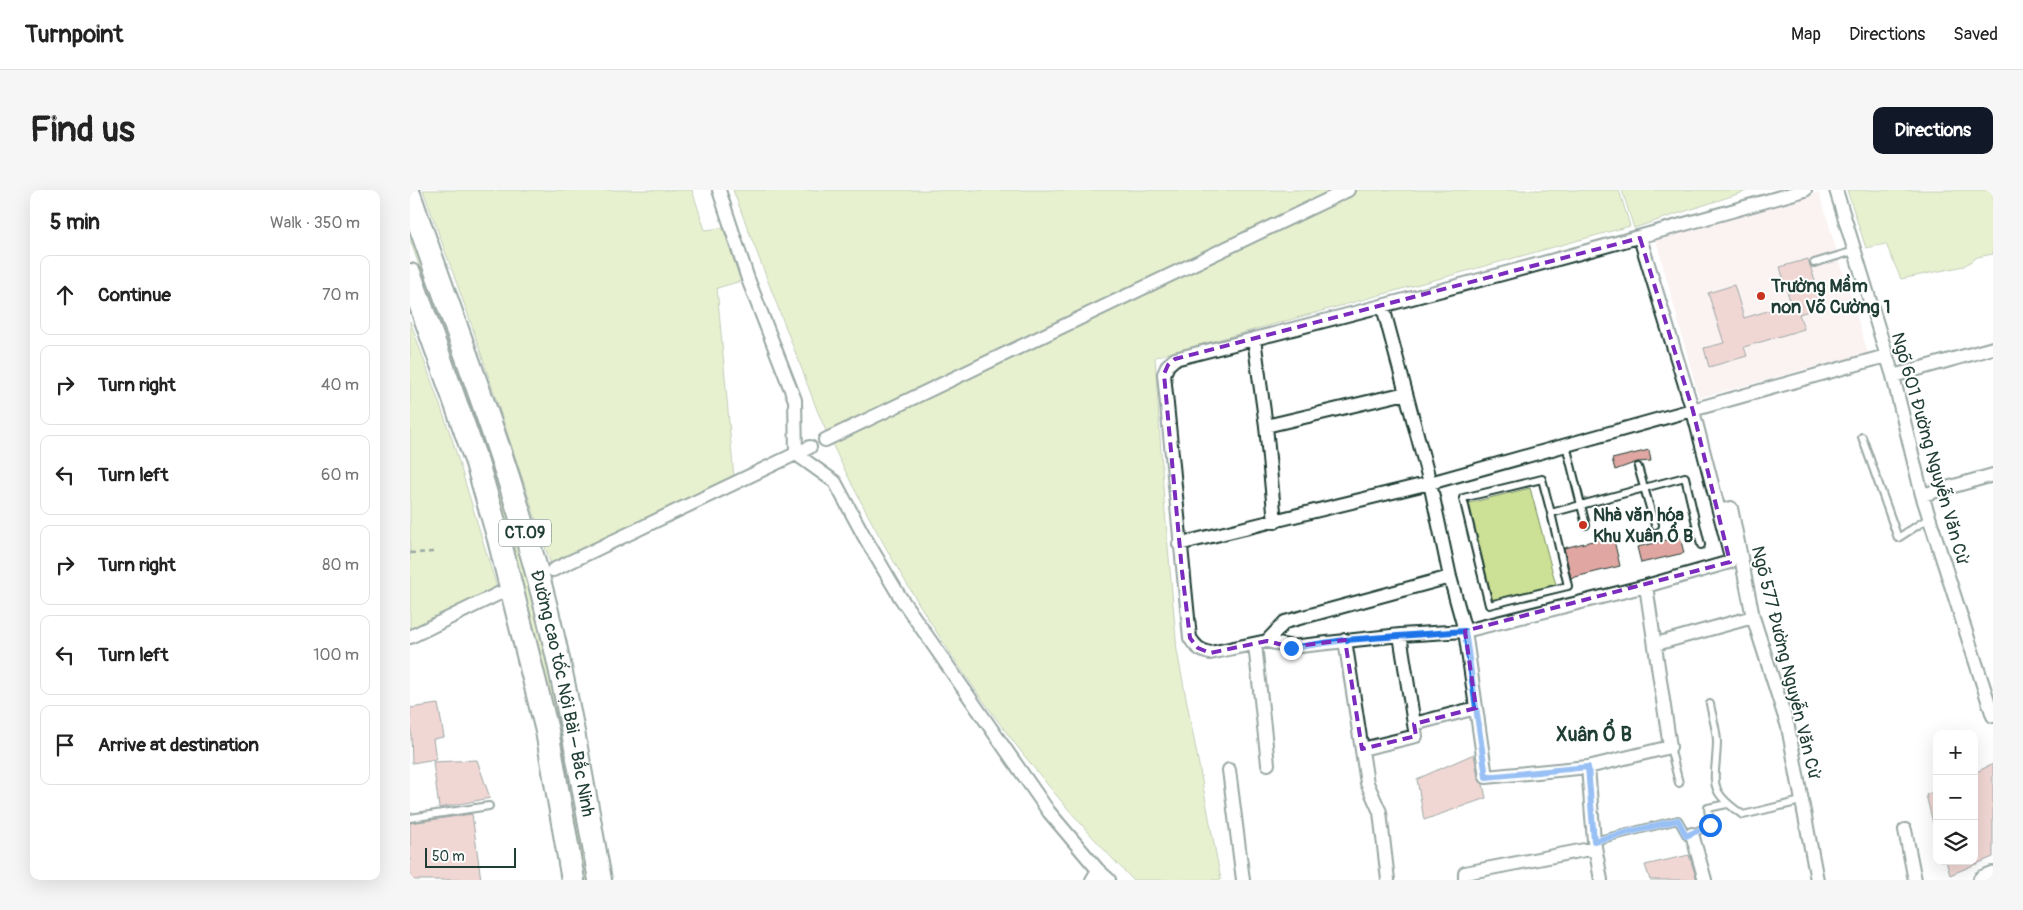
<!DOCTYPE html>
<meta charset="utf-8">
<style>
:root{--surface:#fff;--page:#f6f6f6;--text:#222;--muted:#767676;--line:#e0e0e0;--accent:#111827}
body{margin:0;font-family:Pangolin,sans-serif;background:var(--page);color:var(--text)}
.controls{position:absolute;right:15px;bottom:15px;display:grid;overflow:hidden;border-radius:10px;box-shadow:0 5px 20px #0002}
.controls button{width:45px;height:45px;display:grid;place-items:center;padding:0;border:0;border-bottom:1px solid var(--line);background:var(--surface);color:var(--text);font:25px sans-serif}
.scale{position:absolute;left:15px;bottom:12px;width:91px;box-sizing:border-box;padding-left:5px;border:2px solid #1f3d34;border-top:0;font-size:14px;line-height:18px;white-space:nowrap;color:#1f3d34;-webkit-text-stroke:4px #fff;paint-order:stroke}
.stop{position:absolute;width:15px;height:15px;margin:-11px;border:4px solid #1a73e8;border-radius:50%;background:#fff}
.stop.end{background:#1a73e8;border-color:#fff;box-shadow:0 1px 5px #0008}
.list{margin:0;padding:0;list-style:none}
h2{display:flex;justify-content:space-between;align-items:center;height:65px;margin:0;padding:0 20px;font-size:21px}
h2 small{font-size:16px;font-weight:400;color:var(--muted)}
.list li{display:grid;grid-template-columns:32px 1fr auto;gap:15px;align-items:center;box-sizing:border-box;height:80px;margin:0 10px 10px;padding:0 10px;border:1px solid var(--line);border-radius:10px}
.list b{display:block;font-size:19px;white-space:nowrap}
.list em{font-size:16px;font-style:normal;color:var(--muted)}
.icon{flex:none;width:28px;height:28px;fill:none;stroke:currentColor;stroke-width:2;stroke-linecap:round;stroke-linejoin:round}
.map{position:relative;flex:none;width:1583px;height:690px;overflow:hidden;border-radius:10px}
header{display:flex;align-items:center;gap:30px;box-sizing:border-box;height:70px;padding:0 25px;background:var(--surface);border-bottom:1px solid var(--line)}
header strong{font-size:24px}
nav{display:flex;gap:28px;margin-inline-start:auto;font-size:18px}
.intro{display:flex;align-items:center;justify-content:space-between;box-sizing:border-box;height:120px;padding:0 30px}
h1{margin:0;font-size:35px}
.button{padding:12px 22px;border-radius:10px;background:var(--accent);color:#fff;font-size:18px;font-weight:700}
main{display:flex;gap:30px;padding:0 30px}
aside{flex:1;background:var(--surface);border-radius:10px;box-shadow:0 5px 20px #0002}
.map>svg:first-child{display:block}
</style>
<header>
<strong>Turnpoint</strong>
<nav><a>Map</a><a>Directions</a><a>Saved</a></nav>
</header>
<div class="intro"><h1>Find us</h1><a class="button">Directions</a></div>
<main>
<aside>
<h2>5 min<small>Walk · 350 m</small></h2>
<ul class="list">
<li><svg class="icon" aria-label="ahead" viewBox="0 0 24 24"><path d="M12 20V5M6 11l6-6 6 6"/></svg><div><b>Continue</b></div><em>70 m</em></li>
<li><svg class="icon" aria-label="right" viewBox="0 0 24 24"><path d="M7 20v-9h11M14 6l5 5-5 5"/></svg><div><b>Turn right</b></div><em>40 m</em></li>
<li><svg class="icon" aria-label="left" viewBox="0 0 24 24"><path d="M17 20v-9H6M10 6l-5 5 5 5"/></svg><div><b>Turn left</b></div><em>60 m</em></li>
<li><svg class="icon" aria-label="right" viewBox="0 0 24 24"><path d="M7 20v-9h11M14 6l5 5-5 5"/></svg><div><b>Turn right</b></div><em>80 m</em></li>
<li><svg class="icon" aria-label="left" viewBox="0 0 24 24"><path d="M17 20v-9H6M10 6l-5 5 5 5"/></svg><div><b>Turn left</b></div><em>100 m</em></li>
<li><svg class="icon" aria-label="arrive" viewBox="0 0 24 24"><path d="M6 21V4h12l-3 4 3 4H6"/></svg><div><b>Arrive at destination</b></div></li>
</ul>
</aside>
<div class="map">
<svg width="1583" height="690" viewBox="0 0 1583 690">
<rect width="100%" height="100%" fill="#fff"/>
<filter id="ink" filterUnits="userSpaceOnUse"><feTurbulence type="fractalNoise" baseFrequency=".02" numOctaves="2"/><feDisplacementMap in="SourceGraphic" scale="10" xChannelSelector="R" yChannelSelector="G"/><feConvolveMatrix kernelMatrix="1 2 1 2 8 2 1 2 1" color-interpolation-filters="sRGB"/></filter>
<g filter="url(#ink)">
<path fill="#f6e4e3" d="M1409,2L1458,163L1289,208L1246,50Z"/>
<path fill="#cce196" stroke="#768f65" d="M13,0H282L295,40L313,38L331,91L307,98L324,288L141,375L59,127Z
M323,0H1209L1220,36L745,167L754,310L767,461L811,690H723C596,560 493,406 416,241C404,215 395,186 384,159C364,106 343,53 323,0Z
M1212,0H1340L1224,38Z
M1437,0H1583V64L1567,67L1554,76L1491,89L1476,54L1456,58Z
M0,29L102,331L137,464L181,690H173L141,513L113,397L35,148L0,50Z
M0,131L42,249L87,398L0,439Z
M1120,298L1146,395L1083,412L1059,313Z"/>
<path fill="#e0a6a1" stroke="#1f3d34" d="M1398,69L1413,117L1389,124L1394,139L1334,157L1337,166L1299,177L1294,158L1314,153L1298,103L1324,95L1334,128L1381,114L1370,77Z
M1239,260L1241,271L1227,272L1205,280L1202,269Z
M1203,346L1210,376L1161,388L1154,358Z
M1270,347L1274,363L1231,373L1227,357Z
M28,514L34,547L23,549L26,569L2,573L0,518Z
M1064,564L1068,588L1073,594L1076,608L1014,630L1007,589Z
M67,570L80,608L29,618L23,572Z
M1583,574V667L1540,685L1536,671H1564V583Z
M1527,600V632L1523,633L1516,605Z
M62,624L71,690H0V633Z
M1279,665L1287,690H1240L1235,675Z"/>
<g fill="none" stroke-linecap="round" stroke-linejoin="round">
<defs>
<path id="service" d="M1404,73L1444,61
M1452,247L1488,348L1519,328
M1156,255L1176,335
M1228,277L1245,335
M1141,323L1132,289L1053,308L1079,415L1158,396L1141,323L1275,287L1291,355
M1300,514C1302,526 1307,540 1307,552C1306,593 1295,599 1333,625L1391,611
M1260,557L1269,593
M0,628L79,616
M1184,651L1268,630L1277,646L1300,635L1298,618L1317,614"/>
<path id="minor" d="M309,0L338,89L385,210L386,264L425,292L454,346L490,407L639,622L688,680
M1426,0L1483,186L1512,305L1583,526
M1230,48L1283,221L1309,321L1321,318L1343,427L1378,537L1407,690
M973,117L1020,293L1040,387L1055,441L1076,587L1178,577L1260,557L1236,396
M844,149L856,236L865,332
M1483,186L1583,158
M856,236L996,203
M415,250L938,0
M1512,305L1583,285
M1309,321L1321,367L1320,372L1236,396L1055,441L990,445L881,457L857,451L800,463C790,461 785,456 780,448L754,184L758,175L765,169C976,116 1186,60 1395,0
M769,354L1020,293L1476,166
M143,380L400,257
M990,445L1004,534L1066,518
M0,447L90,403
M935,450L957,593L970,622L978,690
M857,451L875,432L1040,387
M845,454L858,574
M1246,454L1343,427
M952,559L1006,546L1004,534
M1178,577L1184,651L1191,690
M819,580L833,690
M1495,640L1505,690
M1282,644L1295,690
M682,690L688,680L699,690
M1055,690V683L1185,658"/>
<path id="primary" d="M1573,690L1583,686"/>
<g id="motorway">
<path id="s1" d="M0,7C42,128 89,249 124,372C153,475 171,585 190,690"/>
<path d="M0,85L67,273L89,349L137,541L163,690"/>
</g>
</defs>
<use href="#service" stroke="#1f3d34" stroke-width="10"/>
<use href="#minor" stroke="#1f3d34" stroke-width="16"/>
<use href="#primary" stroke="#1f3d34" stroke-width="22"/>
<use href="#motorway" stroke="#1f3d34" stroke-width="26"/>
<path stroke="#1f3d34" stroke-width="2.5" stroke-dasharray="5 4" stroke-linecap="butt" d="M0,363L26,362"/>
<use href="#service" stroke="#fff" stroke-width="6"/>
<use href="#minor" stroke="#fff" stroke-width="12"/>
<use href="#primary" stroke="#fff" stroke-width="19"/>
<use href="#motorway" stroke="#fff" stroke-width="22"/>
</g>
</g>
<g fill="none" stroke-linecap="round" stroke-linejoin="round" filter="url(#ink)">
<path stroke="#1a73e8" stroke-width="6" d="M881,458L935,450L1055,441L1076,587L1178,577L1184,651L1268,630L1276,646L1300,635"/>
</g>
<path d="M0 0H1583V690H0ZM1230,48L1283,221L1320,372L1055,441L1066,518L1004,534L1006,546L952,559L935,450L881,457L857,451L800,463L788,458L780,448L772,381L754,184L758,175L765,169Z" fill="#fff" fill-opacity=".55" fill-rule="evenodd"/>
<path fill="none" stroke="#7b2cbf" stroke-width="4" stroke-dasharray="10 6" stroke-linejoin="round" d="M1230,48L1283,221L1320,372L1055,441L1066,518L1004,534L1006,546L952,559L935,450L881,457L857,451L800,463L788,458L780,448L772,381L754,184L758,175L765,169Z"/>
<g fill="#c8321e" stroke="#fff" stroke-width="2">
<circle cx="1351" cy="106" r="5"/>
<circle cx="1173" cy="335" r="5"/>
</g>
<g text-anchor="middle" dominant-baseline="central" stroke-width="4" stroke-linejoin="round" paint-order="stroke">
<rect fill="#fff" stroke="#627771" stroke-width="1" x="89" y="329.5" width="52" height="27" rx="4"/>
<g font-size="16" font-weight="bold" fill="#1f3d34">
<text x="115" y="343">CT.09</text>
</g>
<g font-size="18" font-weight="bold" fill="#1f3d34" stroke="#fff" text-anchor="start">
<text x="1361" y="96">Trường Mầm<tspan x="1361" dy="21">non Võ Cường 1</tspan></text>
<text x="1183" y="325">Nhà văn hóa<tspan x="1183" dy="21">Khu Xuân Ổ B</tspan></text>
</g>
<g font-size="18" fill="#1f3d34" stroke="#fff">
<text transform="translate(1520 259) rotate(74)">Ngõ 601 Đường Nguyễn Văn Cừ</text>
<text transform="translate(1376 473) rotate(76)">Ngõ 577 Đường Nguyễn Văn Cừ</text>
<text stroke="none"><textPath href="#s1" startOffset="520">Đường cao tốc Nội Bài – Bắc Ninh</textPath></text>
</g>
<g font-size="20" font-weight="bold" fill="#1f3d34" stroke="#fff">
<text x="1184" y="544">Xuân Ổ B</text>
</g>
</g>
</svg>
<div class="controls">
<button>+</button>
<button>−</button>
<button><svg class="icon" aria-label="layers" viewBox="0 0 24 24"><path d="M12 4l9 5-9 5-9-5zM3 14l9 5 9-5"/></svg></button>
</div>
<div class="scale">50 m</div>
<div class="stop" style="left:1300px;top:635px"></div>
<div class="stop end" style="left:881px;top:458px"></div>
</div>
</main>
